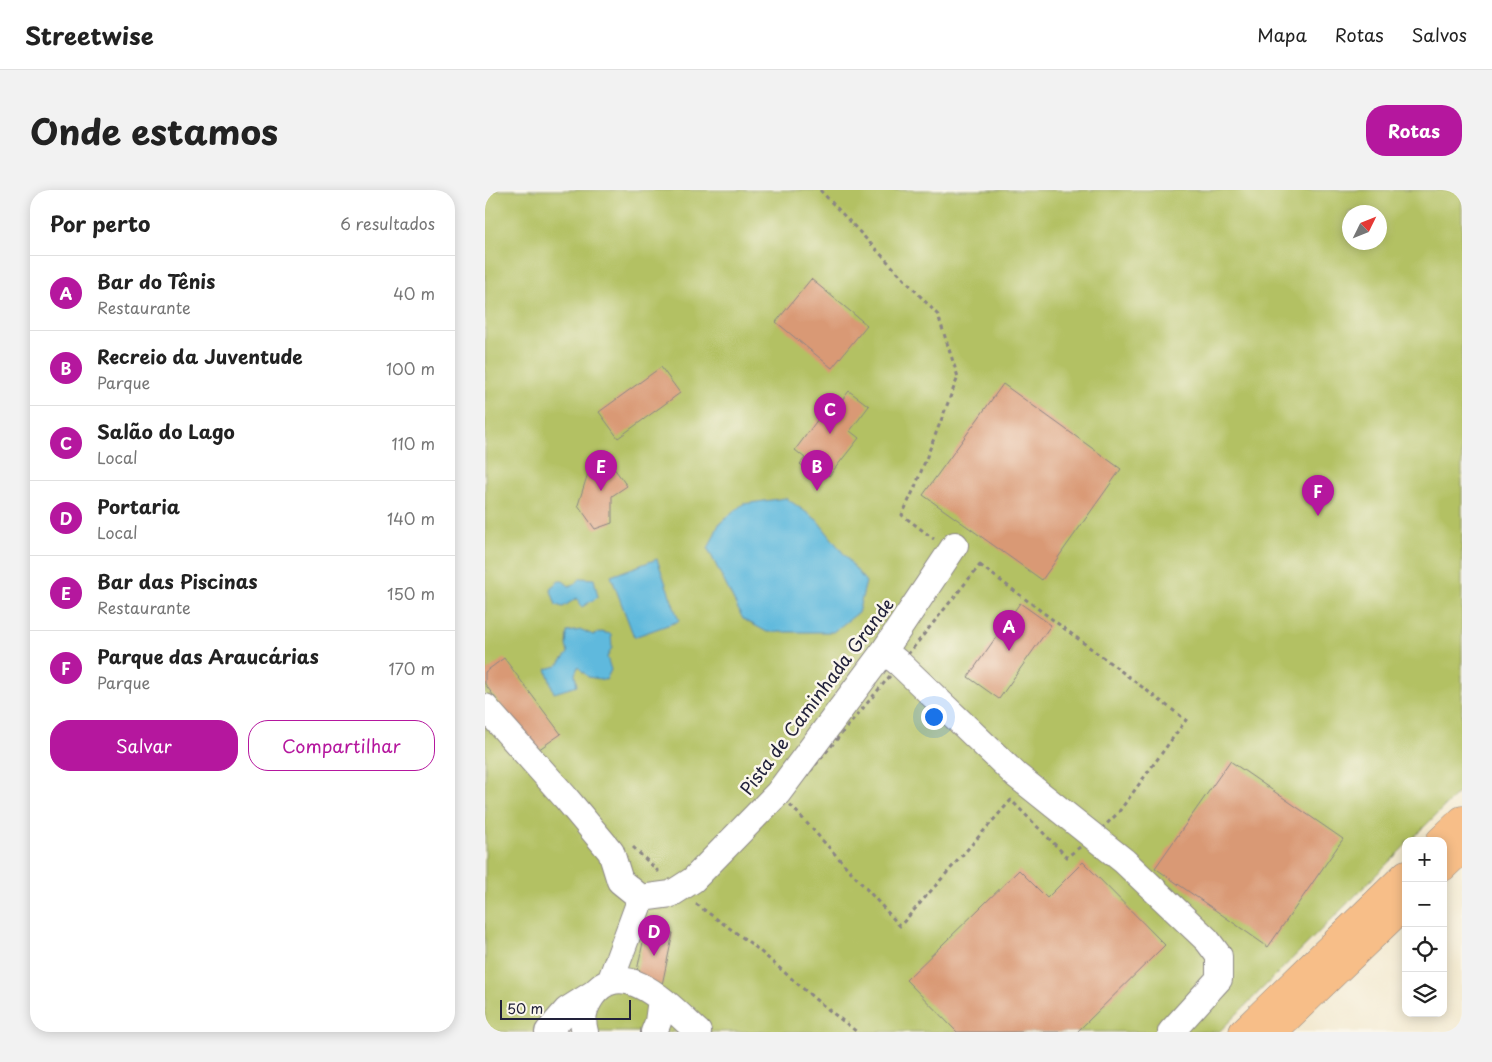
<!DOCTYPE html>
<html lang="pt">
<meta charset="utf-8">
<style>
:root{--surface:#fff;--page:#f2f2f2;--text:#222;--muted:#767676;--line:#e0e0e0;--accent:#b5179e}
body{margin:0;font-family:"Playpen Sans",sans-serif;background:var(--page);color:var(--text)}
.controls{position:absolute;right:15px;bottom:15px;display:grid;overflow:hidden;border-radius:10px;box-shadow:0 2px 12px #0003}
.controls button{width:45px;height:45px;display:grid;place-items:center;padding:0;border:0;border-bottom:1px solid var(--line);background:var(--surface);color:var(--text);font:25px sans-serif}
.compass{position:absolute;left:857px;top:15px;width:45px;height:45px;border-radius:50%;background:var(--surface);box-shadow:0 2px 12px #0003;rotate:47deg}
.scale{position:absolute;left:15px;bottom:12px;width:131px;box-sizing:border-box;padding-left:5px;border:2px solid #22223b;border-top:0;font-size:14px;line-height:18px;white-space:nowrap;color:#22223b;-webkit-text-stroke:4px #fbf7ec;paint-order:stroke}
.you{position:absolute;left:448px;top:526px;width:18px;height:18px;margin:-12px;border:4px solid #fff;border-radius:50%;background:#1a73e8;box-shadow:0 0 0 8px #1a73e833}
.badge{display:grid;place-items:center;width:32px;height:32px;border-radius:50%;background:var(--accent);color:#fff;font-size:16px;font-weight:700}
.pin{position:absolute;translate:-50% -41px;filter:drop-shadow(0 1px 2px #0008)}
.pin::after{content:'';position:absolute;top:26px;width:18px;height:15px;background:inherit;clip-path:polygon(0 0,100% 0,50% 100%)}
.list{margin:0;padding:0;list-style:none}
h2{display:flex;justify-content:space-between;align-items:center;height:65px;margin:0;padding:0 20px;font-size:21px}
h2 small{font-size:16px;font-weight:400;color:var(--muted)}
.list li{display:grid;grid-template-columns:32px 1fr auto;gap:15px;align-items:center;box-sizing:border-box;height:75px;padding:0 20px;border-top:1px solid var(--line)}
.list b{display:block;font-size:19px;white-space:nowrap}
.list p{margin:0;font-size:16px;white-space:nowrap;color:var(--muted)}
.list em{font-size:16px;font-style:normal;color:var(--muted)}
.actions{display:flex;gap:10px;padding:15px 20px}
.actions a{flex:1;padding:11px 0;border:1px solid var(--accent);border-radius:20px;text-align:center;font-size:18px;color:var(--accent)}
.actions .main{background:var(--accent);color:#fff}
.icon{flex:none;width:28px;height:28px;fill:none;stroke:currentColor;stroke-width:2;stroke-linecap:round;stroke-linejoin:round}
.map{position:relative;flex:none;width:977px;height:842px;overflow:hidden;border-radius:20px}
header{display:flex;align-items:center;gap:30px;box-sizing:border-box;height:70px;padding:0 25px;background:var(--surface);border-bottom:1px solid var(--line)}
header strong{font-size:24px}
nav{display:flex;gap:28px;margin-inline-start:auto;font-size:18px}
.intro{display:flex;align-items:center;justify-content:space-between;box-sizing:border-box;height:120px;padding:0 30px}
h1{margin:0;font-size:35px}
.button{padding:12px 22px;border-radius:20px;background:var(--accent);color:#fff;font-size:18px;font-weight:700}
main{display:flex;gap:30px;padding:0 30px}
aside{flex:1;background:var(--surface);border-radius:20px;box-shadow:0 2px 12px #0003}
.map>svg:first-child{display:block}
</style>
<header>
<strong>Streetwise</strong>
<nav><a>Mapa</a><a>Rotas</a><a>Salvos</a></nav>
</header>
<div class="intro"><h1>Onde estamos</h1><a class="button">Rotas</a></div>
<main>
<aside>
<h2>Por perto<small>6 resultados</small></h2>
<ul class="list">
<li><span class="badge">A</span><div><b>Bar do Tênis</b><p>Restaurante</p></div><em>40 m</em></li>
<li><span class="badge">B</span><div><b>Recreio da Juventude</b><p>Parque</p></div><em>100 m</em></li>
<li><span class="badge">C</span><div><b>Salão do Lago</b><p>Local</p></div><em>110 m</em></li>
<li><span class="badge">D</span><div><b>Portaria</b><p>Local</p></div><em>140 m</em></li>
<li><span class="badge">E</span><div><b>Bar das Piscinas</b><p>Restaurante</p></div><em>150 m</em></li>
<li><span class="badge">F</span><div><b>Parque das Araucárias</b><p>Parque</p></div><em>170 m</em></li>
</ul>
<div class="actions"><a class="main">Salvar</a><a>Compartilhar</a></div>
</aside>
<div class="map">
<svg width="977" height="842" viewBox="0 0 977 842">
<rect width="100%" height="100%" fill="#fbf7ec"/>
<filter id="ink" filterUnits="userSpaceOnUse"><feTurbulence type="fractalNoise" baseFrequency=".02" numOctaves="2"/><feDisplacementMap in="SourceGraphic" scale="10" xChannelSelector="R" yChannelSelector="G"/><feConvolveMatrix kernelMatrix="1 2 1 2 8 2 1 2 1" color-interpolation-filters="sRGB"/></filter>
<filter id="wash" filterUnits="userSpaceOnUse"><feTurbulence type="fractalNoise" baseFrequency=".0096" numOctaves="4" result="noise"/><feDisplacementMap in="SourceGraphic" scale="20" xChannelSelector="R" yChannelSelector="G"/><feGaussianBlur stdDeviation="1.12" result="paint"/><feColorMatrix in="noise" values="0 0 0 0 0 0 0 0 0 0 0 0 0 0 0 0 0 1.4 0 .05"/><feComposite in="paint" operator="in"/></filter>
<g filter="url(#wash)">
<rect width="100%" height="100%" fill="#f2e8ce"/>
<path fill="#b3c164" stroke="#6a7250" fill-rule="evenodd" d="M0,0H977V599L925,651H921V655L734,842H0ZM864,22H894V52H864Z"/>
<path fill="#5fb9dd" stroke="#406e8c" d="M301,308L332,330L381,392L373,423L348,442H282L258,429L223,359L234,334L258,314Z
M172,369L194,431L149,447L126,386Z
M96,388L109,389L113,407L97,417L92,408L78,417L71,415L65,398L74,391H78L84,396L91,393Z
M97,440L108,445L116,442L126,444L127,457L122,467L126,480L121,490L103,487L93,477L90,484L92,496L69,503L61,479L72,476L83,463L81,455L82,442Z"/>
<g id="blocks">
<path fill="#d99974" d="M326,89L382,135L347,178L291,132Z
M176,177L195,203L133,248L114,222Z
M518,194L636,279L557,390L438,305Z
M364,201L384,216L365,241L374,248L344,286L335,280L330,286L315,274L320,268L310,260L339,221L345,226Z
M123,270L142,296L127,306V333L110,339L93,315L103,283Z
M535,413L566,435L514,509L483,487Z
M19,468L76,544L50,562L0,494V482Z
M745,571L858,649L783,757L670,678Z
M598,672L680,755L592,842H472L421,790L534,680L562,708Z
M161,738L188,743L177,795L150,790Z"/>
</g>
</g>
<g filter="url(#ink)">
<use href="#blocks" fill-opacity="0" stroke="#8a8584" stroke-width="1"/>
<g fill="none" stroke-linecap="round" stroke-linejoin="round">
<defs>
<path id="minor" d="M399,461L415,474L531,585L639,671L722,750L734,766V789L686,842
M0,517L80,607L126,662L135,691L156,708L186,704L208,690L293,603L399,461L470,355
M125,792L156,708
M63,842L82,820L109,803
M100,842C96,828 99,818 107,806C139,763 188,820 213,842
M169,842L173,832L176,809"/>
<path id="major" d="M955,651L977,630
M958,677L977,659
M758,842L921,684
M788,842L921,714"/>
</defs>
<use href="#minor" stroke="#8a8584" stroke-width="28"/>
<use href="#major" stroke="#8a8584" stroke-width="29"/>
<path stroke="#8a8584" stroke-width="3" stroke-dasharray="4 4" stroke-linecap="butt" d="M335,0L453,125L473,187L430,297L417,325L449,349
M495,375L701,530L633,623L608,647L582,667L526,610L415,736L301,610L415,474Z
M148,657L176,684
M211,714L268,755L330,809L372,842"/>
<use href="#minor" stroke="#fff" stroke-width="26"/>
<use href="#major" stroke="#f7be88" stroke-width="28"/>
</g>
</g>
<g text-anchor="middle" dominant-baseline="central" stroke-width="5" stroke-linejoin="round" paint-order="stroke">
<g font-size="18" fill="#22223b" stroke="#fbf7ec">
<text transform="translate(331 506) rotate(-53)">Pista de Caminhada Grande</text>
</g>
</g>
</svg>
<div class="controls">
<button>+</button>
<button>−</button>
<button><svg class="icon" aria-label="locate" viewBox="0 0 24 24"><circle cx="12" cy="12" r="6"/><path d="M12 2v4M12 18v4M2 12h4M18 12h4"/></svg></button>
<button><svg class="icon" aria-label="layers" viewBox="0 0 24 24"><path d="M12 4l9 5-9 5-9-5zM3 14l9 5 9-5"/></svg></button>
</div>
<svg class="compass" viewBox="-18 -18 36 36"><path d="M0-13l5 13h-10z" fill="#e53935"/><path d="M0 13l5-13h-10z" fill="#767676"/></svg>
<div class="scale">50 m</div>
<div class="you"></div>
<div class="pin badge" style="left:524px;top:461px">A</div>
<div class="pin badge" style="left:332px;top:301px">B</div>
<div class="pin badge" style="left:345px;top:244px">C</div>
<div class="pin badge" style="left:169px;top:766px">D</div>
<div class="pin badge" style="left:116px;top:301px">E</div>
<div class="pin badge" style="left:833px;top:326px">F</div>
</div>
</main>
